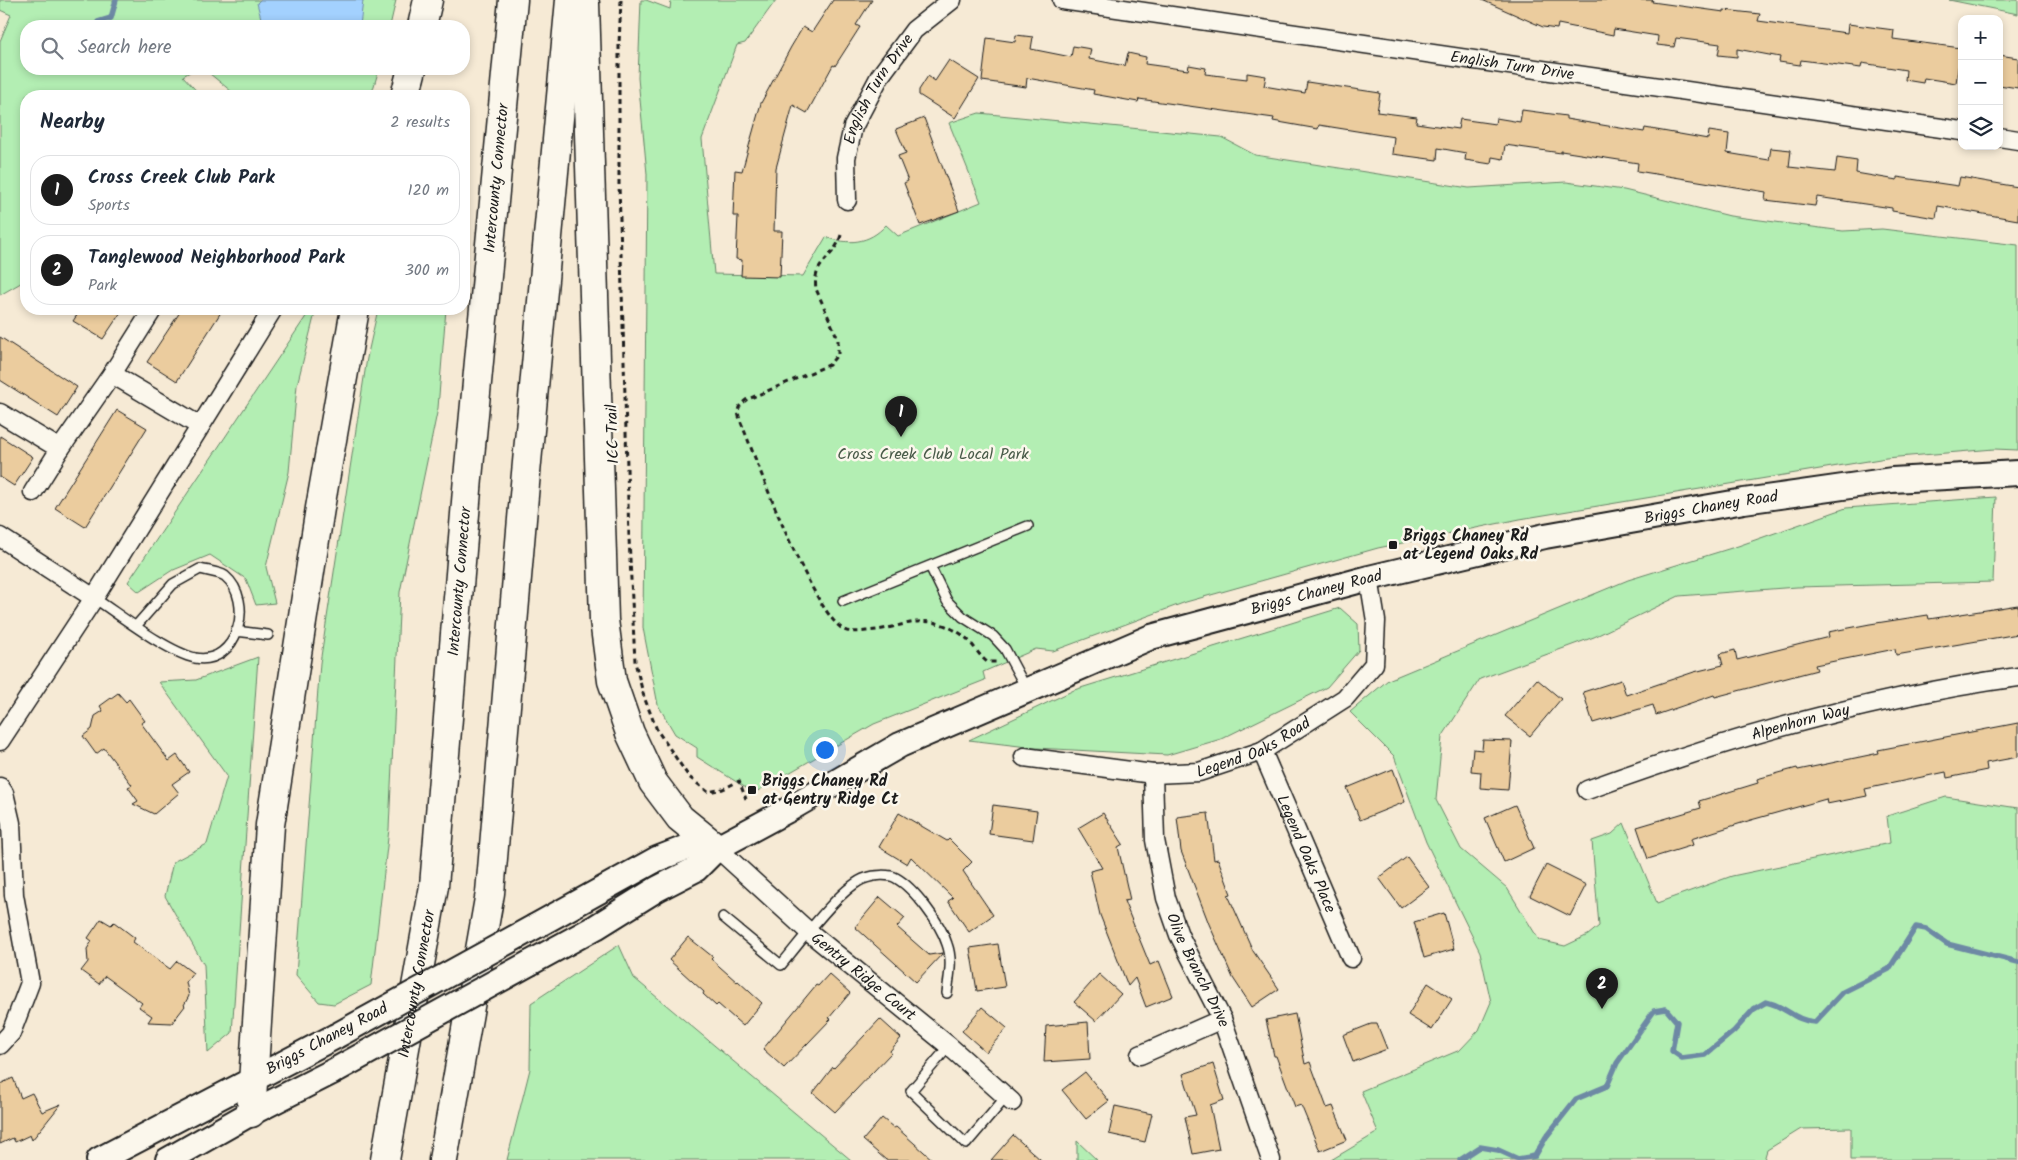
<!DOCTYPE html>
<meta charset="utf-8">
<style>
:root{--surface:#fff;--page:#f2f2f3;--text:#1f2937;--muted:#747a83;--line:#e0e1e3;--accent:#1c1c1c}
body{margin:0;font-family:Kalam,sans-serif;background:var(--page);color:var(--text)}
.controls{position:absolute;right:15px;top:15px;display:grid;overflow:hidden;border-radius:10px;box-shadow:0 2px 8px #0003}
.controls button{width:45px;height:45px;display:grid;place-items:center;padding:0;border:0;border-bottom:1px solid var(--line);background:var(--surface);color:var(--text);font:25px sans-serif}
.you{position:absolute;left:824px;top:749px;width:18px;height:18px;margin:-12px;border:4px solid #fff;border-radius:50%;background:#1a73e8;box-shadow:0 0 0 8px #1a73e833}
.badge{display:grid;place-items:center;width:32px;height:32px;border-radius:50%;background:var(--accent);color:#fff;font-size:16px;font-weight:700}
.pin{position:absolute;translate:-50% -41px;filter:drop-shadow(0 1px 2px #0008)}
.pin::after{content:'';position:absolute;top:26px;width:18px;height:15px;background:inherit;clip-path:polygon(0 0,100% 0,50% 100%)}
.list{margin:0;padding:0;list-style:none}
h2{display:flex;justify-content:space-between;align-items:center;height:65px;margin:0;padding:0 20px;font-size:21px}
h2 small{font-size:16px;font-weight:400;color:var(--muted)}
.list li{display:grid;grid-template-columns:32px 1fr auto;gap:15px;align-items:center;box-sizing:border-box;height:70px;margin:0 10px 10px;padding:0 10px;border:1px solid var(--line);border-radius:20px}
.list b{display:block;font-size:19px;white-space:nowrap}
.list p{margin:0;font-size:16px;white-space:nowrap;color:var(--muted)}
.list em{font-size:16px;font-style:normal;color:var(--muted)}
.icon{flex:none;width:28px;height:28px;fill:none;stroke:currentColor;stroke-width:2;stroke-linecap:round;stroke-linejoin:round}
.map{position:relative;flex:none;width:2018px;height:1160px;overflow:hidden}
.search{position:absolute;background:var(--surface);box-shadow:0 2px 8px #0003;left:20px;top:20px;width:450px;height:55px;display:flex;align-items:center;gap:12px;box-sizing:border-box;padding:0 18px;border-radius:20px;color:var(--muted);font-size:19px}
.panel{position:absolute;background:var(--surface);box-shadow:0 2px 8px #0003;left:20px;top:90px;width:450px;height:225px;border-radius:20px}
.map>svg:first-child{display:block}
</style>
<div class="map">
<svg width="2018" height="1160" viewBox="0 0 2018 1160">
<rect width="100%" height="100%" fill="#f6ead5"/>
<filter id="ink" filterUnits="userSpaceOnUse"><feTurbulence type="fractalNoise" baseFrequency=".02" numOctaves="2"/><feDisplacementMap in="SourceGraphic" scale="10" xChannelSelector="R" yChannelSelector="G"/><feConvolveMatrix kernelMatrix="1 2 1 2 8 2 1 2 1" color-interpolation-filters="sRGB"/></filter>
<g filter="url(#ink)">
<path fill="#b3eeb3" stroke="#688568" d="M0,0H396L390,26H26V69H195L183,76L201,96H26V280L0,295V41L11,15L0,10Z
M641,0H646L670,9L671,0H776L745,43L737,45L702,139L714,274L803,276L826,237C848,245 869,244 886,225L898,236L981,202L949,123L979,113L1221,137L1255,155L1469,188L1566,182L1624,190L1730,216L1843,231L1882,229L2018,245V450L1994,449L1886,458L1520,519L1378,548L1186,602L1053,651L1036,649L983,672L985,680L874,724L754,793L697,757V748L675,734L658,705L643,628L647,174L638,78Z
M1949,0H2018V14Z
M204,69H379L371,96H237Z
M311,309H316L297,385L289,472L266,567L275,603L256,605L246,579L210,555L171,571L139,592L128,582Z
M378,309H446L438,408L400,592L389,829L371,985L334,1004L319,1002L296,975L320,663L367,358Z
M1996,497L1993,582L1797,587L1679,596L1594,637L1480,679L1442,737L1436,800L1461,849L1507,888L1539,940L1565,946L1588,935L1599,926L1592,841L1612,834L1624,823L1657,903L1732,876L1890,843L1887,816L1946,797L2018,808V1160H1851V1128L1801,1129L1767,1150L1764,1160H1331L1378,1132L1361,1091L1460,1050L1479,1030L1491,1002L1480,952L1426,842L1394,756L1350,712L1388,680L1628,580L1738,546L1846,508Z
M1340,608L1358,624L1359,650L1327,687L1221,739L1167,755L1036,748L969,740L1074,690Z
M258,657L232,1033L208,1053L204,965L165,896L173,862L207,844L227,776L159,682L196,680Z
M619,945L634,978L851,1160H507L530,1069L531,1003Z
M1077,1141L1097,1160H1077Z"/>
<path fill="#a3d1fe" stroke="#6d89a4" d="M260,0H363L360,26H263L257,3Z"/>
<g fill="none" stroke-linecap="round" stroke-linejoin="round">
<path stroke="#6d89a4" stroke-width="5.5" d="M96,26L98,22L111,18L116,0
M1460,1160L1480,1147L1498,1150L1518,1159L1535,1156L1546,1137L1576,1099L1607,1086L1617,1063L1654,1011L1666,1009L1677,1022L1672,1051L1682,1058L1705,1055L1734,1031L1754,1009L1766,1002C1786,1006 1794,1021 1815,1022L1843,992L1889,969L1916,927L1926,929L1947,944L2018,962"/>
</g>
<path fill="#ebcc9e" stroke="#1c1c1c" d="M833,0H872L856,25L860,27L835,66L833,65L807,113L793,105L776,168L774,231H782L780,277L741,276L742,260L736,259L738,216H733L735,170L742,171L761,103L791,47L803,27L812,32Z
M1482,0H1653L1652,2L1724,12V10L1760,14L1758,21L1847,33L1848,24L1894,30L1893,39L1961,48L1956,83L1924,78L1923,83L1905,80L1906,70L1862,63L1861,68L1801,60L1800,65L1779,62L1780,57L1737,49V57L1718,55L1720,44L1676,38L1674,47L1657,45L1658,36L1614,29L1613,35L1558,24L1557,29L1543,27Z
M1016,35L1033,37L1031,49L1071,57L1073,46L1091,49L1089,59L1125,66L1128,53L1146,57L1145,64L1188,70L1189,65L1206,68L1205,74L1247,79V73L1266,76L1264,86L1305,93L1307,82L1380,93L1377,112L1417,117L1416,123L1458,129L1460,119L1495,124L1496,118L1520,122L1522,110L1566,116V119L1644,132L1645,128L1708,139L1709,131L1729,134L1727,153L1769,160L1771,148L1791,150L1789,167L1835,172L1837,158L1857,161L1856,173L1897,180V177L1958,186L1960,177L2018,187V220L1938,206L1936,218L1892,211V208L1817,197L1815,206L1765,200L1766,192L1637,171L1638,163L1561,151V153L1505,145L1503,159L1492,157L1491,164L1465,160L1466,153L1438,148L1437,160L1392,154L1394,137L1319,125L1318,129L1273,121L1274,118L1139,99L1138,102L1093,94L1094,90L1027,78L1026,87L982,81L987,38L1015,42Z
M1999,55L2018,58V88L1999,85Z
M949,60L979,79L955,118L919,95V90L928,76L935,81Z
M924,118L959,211L920,225L904,183L908,181L898,156L906,153L896,129Z
M81,309H123L103,339L73,321Z
M182,309H223L177,381L147,362Z
M0,337L77,387L58,417L0,380Z
M117,410L147,428L85,527L55,508Z
M0,436L33,457L14,486L0,477Z
M2018,605V634L1896,655L1895,649L1815,665L1817,670L1715,697L1714,695L1656,715L1653,705L1593,723L1583,692L1621,680L1626,695L1694,672L1723,665L1720,654L1735,650L1737,660L1829,637L1828,632L1870,624L1928,615L1929,619Z
M1537,679L1561,699L1530,736L1505,716Z
M118,693L126,702L129,699L145,721L141,723L169,761L177,755L189,772L172,784L179,793L154,814L133,804L138,801L128,787L132,785L104,748L96,754L83,736L92,729L95,716L103,711L100,706Z
M2018,723V757L1986,763L1987,770L1947,778L1946,772L1865,789L1867,796L1827,804L1826,799L1751,820L1691,839L1693,845L1648,859L1637,827L1701,808L1699,801L1758,783L1757,779L1797,768L1798,770L1879,753L1878,750Z
M1483,740L1512,741L1508,790L1480,788L1481,772L1471,771L1473,749L1482,750Z
M1393,769L1405,802L1360,820L1347,788Z
M993,805L1037,811L1033,840L989,834Z
M1515,805L1534,848L1504,862L1485,818Z
M899,813L947,841L949,839L972,862L963,871L993,915L969,932L948,901L953,898L911,857L907,864L879,847Z
M1103,813L1123,844L1118,847L1130,900L1124,901L1150,965L1159,961L1173,996L1146,1007L1135,978L1128,986L1100,915L1090,871L1102,868L1078,828Z
M1208,813L1214,860L1218,859L1231,894L1228,895L1253,951L1279,989L1252,1007L1233,978L1209,924L1181,851L1177,817Z
M1407,857L1429,887L1401,908L1379,878Z
M1546,865L1586,885L1570,916L1530,896Z
M880,897L905,918L897,927L929,955L943,953L916,982L855,927Z
M1444,913L1454,949L1424,958L1414,922Z
M101,919L111,925L114,922L135,938L133,942L170,969L177,961L193,973L186,982L189,996L184,1005L185,1006L172,1023L148,1022L152,1016L139,1007L142,1003L105,976L99,984L81,971L88,962L87,949L92,941L88,938Z
M688,937L713,957L711,959L737,982L738,981L762,1003L743,1026L718,1004L716,1006L703,994L704,992L669,960Z
M998,944L1005,987L977,991L970,948Z
M829,974L850,993L829,1018L831,1019L784,1068L763,1049L816,985L818,986Z
M1099,974L1121,994L1096,1021L1074,1002Z
M1428,983L1452,999L1432,1030L1408,1015Z
M982,1007L1007,1028L986,1052L962,1031Z
M1295,1014L1305,1064L1310,1062L1327,1108L1333,1106L1347,1140L1320,1151L1301,1105L1295,1107L1276,1056H1274L1266,1020Z
M880,1019L901,1038L890,1051L891,1053L835,1112L813,1093L833,1067L834,1068Z
M1088,1022L1090,1059L1044,1062L1046,1026Z
M1371,1024H1377L1387,1049L1353,1062L1343,1035Z
M1213,1064L1224,1100L1210,1105L1219,1149L1193,1154L1185,1117L1196,1115L1183,1074Z
M1085,1072L1109,1101L1086,1119L1062,1090Z
M13,1078L21,1098L32,1093L42,1112L61,1104L32,1140L30,1135L15,1142L13,1138L0,1144V1084Z
M1115,1106L1152,1114L1145,1142L1109,1134Z
M882,1118L894,1128L896,1127L933,1160H886L863,1140Z
M1013,1135L1041,1160H991Z"/>
<g fill="none" stroke-linecap="round" stroke-linejoin="round">
<defs>
<path id="lane" d="M930,566L947,601L963,617L993,636L1005,649L1027,690
M94,598C120,615 167,652 195,658C238,666 255,601 225,576C219,572 207,571 200,569L173,584L136,626
M843,601L1028,526
M236,631L268,635
M723,917L781,965C799,944 842,885 866,878C874,875 889,874 896,878C914,888 941,924 947,944C953,960 949,977 947,993
M949,1046L911,1091L966,1144L1006,1097"/>
<g id="street">
<path id="s1" d="M1062,0L1962,131"/>
<path d="M1999,137L2018,140"/>
<path id="s2" d="M847,200L846,158L853,127L880,76L914,30L952,0"/>
<path d="M112,374L200,426"/>
<path d="M0,413L60,449L33,492"/>
<path d="M60,449L112,374L153,309"/>
<path d="M0,537L94,598"/>
<path d="M0,741L94,598L273,309"/>
<path id="s3" d="M1262,751L1351,958"/>
<path id="s4" d="M1024,757L1153,774L1199,772L1262,751L1345,698L1374,664L1376,621L1369,578"/>
<path id="s5" d="M1153,774L1155,840L1166,898L1179,935L1222,1019L1271,1160"/>
<path d="M0,787L4,793L11,823L14,895L30,983L11,1033L0,1045"/>
<path id="s6" d="M1587,790C1726,739 1871,697 2018,677"/>
<path id="s7" d="M717,848L809,932L949,1046L1012,1102"/>
<path d="M1140,1055L1222,1019"/>
</g>
<g id="secondary">
<path d="M536,926L657,859L688,847L717,848"/>
<path id="s8" d="M530,963L596,927L657,889L696,869L717,848L786,811L900,745L1151,637L1369,578L1545,536L1744,501L1892,480L2018,473"/>
<path d="M99,1160L336,1036"/>
<path d="M168,1160L251,1113L332,1072"/>
</g>
<g id="highway">
<path d="M585,3L604,620L612,681L630,733L653,782L680,818L717,848"/>
<path d="M422,26L428,0"/>
<path d="M405,96L412,69"/>
<path d="M251,1113L270,825L320,508L355,309"/>
<path id="s9" d="M385,1160L434,886L468,478L513,0"/>
<path d="M443,1160L490,893L525,484L570,0"/>
</g>
</defs>
<use href="#lane" stroke="#1c1c1c" stroke-width="12"/>
<use href="#street" stroke="#1c1c1c" stroke-width="21"/>
<use href="#secondary" stroke="#1c1c1c" stroke-width="28"/>
<use href="#highway" stroke="#1c1c1c" stroke-width="31"/>
<path stroke="#1c1c1c" stroke-width="3" stroke-dasharray="5 4" stroke-linecap="butt" d="M621,0L619,44V184L629,538L635,662L644,697L657,730L689,777L708,792L723,789L739,781L746,799
M841,235C834,260 812,261 816,289L838,339V354L829,365L746,400C737,407 737,410 740,420C755,456 815,622 847,631C853,632 860,632 866,631C905,629 922,609 961,634C972,641 977,654 987,662H997"/>
<use href="#lane" stroke="#fbf7ec" stroke-width="9"/>
<use href="#street" stroke="#fbf7ec" stroke-width="18"/>
<use href="#secondary" stroke="#fbf7ec" stroke-width="24"/>
<use href="#highway" stroke="#fbf7ec" stroke-width="28"/>
<defs>
<path id="secondary-bridge" d="M336,1036L536,926
M332,1072L530,963"/>
</defs>
<use href="#secondary-bridge" stroke="#1c1c1c" stroke-width="28" stroke-linecap="butt"/>
<use href="#secondary-bridge" stroke="#fbf7ec" stroke-width="24"/>
</g>
</g>
<g fill="#1c1c1c" stroke="#fbf7ec" stroke-width="2">
<rect x="1388" y="540" width="10" height="10" rx="2.5"/>
<rect x="747" y="785" width="10" height="10" rx="2.5"/>
</g>
<g text-anchor="middle" dominant-baseline="central" stroke-width="5" stroke-linejoin="round" paint-order="stroke">
<g font-size="16" fill="#1c1c1c" stroke="#fbf7ec">
<text stroke="none"><textPath href="#s1" startOffset="455">English Turn Drive</textPath></text>
<text stroke="none"><textPath href="#s2" startOffset="119">English Turn Drive</textPath></text>
<text stroke="none"><textPath href="#s9" startOffset="989">Intercounty Connector</textPath></text>
<text transform="translate(613 434) rotate(-92)">ICC Trail</text>
<text stroke="none"><textPath href="#s8" startOffset="1279">Briggs Chaney Road</textPath></text>
<text stroke="none"><textPath href="#s9" startOffset="584">Intercounty Connector</textPath></text>
<text stroke="none"><textPath href="#s8" startOffset="875">Briggs Chaney Road</textPath></text>
<text stroke="none"><textPath href="#s6" startOffset="224">Alpenhorn Way</textPath></text>
<text stroke="none"><textPath href="#s4" startOffset="236">Legend Oaks Road</textPath></text>
<text stroke="none"><textPath href="#s3" startOffset="112">Legend Oaks Place</textPath></text>
<text stroke="none"><textPath href="#s5" startOffset="204">Olive Branch Drive</textPath></text>
<text stroke="none"><textPath href="#s7" startOffset="195">Gentry Ridge Court</textPath></text>
<text stroke="none"><textPath href="#s9" startOffset="179">Intercounty Connector</textPath></text>
<text transform="translate(327 1039) rotate(-28)">Briggs Chaney Road</text>
</g>
<g font-size="16" fill="#495b49" stroke="#fbf7ec">
<text x="933" y="454">Cross Creek Club Local Park</text>
</g>
<g font-size="16" font-weight="bold" fill="#1c1c1c" stroke="#fbf7ec" text-anchor="start">
<text x="1403" y="536">Briggs Chaney Rd<tspan x="1403" dy="18">at Legend Oaks Rd</tspan></text>
<text x="762" y="781">Briggs Chaney Rd<tspan x="762" dy="18">at Gentry Ridge Ct</tspan></text>
</g>
</g>
</svg>
<div class="controls">
<button>+</button>
<button>−</button>
<button><svg class="icon" aria-label="layers" viewBox="0 0 24 24"><path d="M12 4l9 5-9 5-9-5zM3 14l9 5 9-5"/></svg></button>
</div>
<div class="you"></div>
<div class="pin badge" style="left:901px;top:437px">1</div>
<div class="pin badge" style="left:1602px;top:1009px">2</div>
<div class="search"><svg class="icon" aria-label="search" viewBox="0 0 24 24"><circle cx="10" cy="10" r="6"/><path d="M15 15l6 6"/></svg>Search here</div>
<section class="panel">
<h2>Nearby<small>2 results</small></h2>
<ul class="list">
<li><span class="badge">1</span><div><b>Cross Creek Club Park</b><p>Sports</p></div><em>120 m</em></li>
<li><span class="badge">2</span><div><b>Tanglewood Neighborhood Park</b><p>Park</p></div><em>300 m</em></li>
</ul>
</section>
</div>
